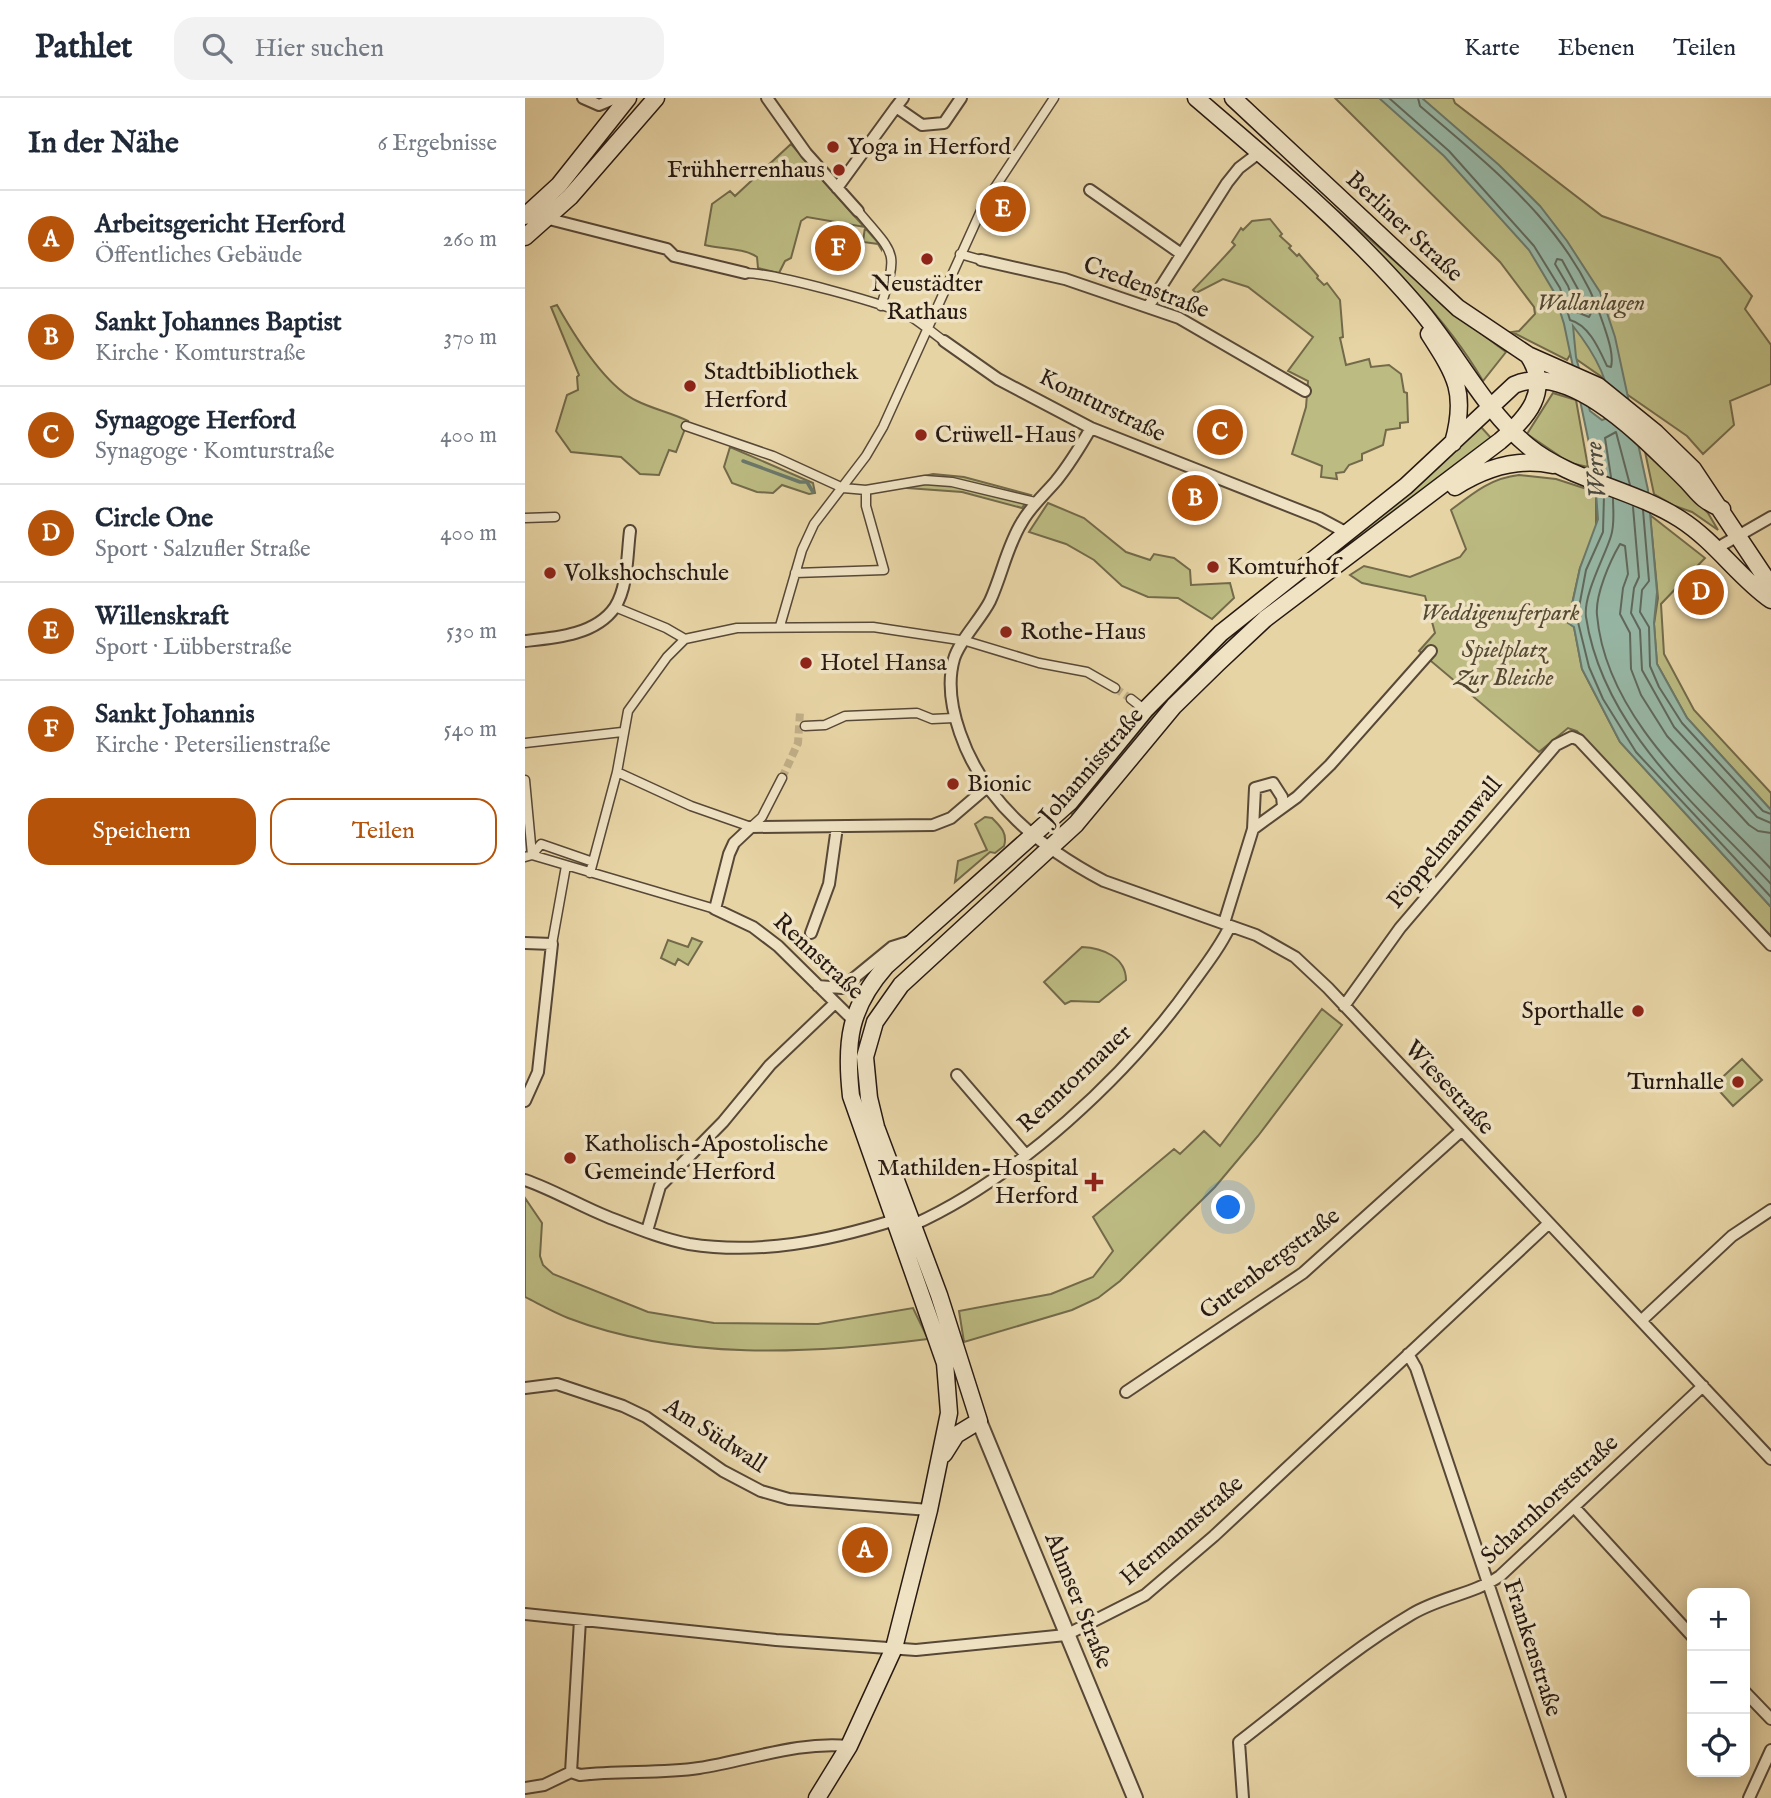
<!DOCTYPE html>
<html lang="de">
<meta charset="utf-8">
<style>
:root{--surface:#fff;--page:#f2f2f3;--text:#1f2937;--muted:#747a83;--line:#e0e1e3;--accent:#b45309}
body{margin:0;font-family:"IM FELL English",serif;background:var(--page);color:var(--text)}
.controls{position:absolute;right:21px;bottom:21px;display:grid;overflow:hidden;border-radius:14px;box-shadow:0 4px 18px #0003}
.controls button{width:63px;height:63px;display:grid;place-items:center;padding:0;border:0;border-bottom:2px solid var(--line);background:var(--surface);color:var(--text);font:35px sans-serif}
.you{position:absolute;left:704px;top:1110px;width:24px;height:24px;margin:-18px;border:5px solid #fff;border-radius:50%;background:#1a73e8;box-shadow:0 0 0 10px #1a73e833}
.badge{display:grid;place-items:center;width:46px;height:46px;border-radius:50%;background:var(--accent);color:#fff;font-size:23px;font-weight:700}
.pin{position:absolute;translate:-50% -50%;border:4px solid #fff;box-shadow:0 2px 7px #0006}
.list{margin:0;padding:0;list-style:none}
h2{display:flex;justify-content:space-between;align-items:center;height:91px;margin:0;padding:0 28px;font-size:30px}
h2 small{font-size:23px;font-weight:400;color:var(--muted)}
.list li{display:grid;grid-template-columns:46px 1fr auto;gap:21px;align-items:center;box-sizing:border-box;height:98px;padding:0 28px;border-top:2px solid var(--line)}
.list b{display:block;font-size:26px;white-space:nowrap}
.list p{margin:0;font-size:23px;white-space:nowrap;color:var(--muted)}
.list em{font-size:23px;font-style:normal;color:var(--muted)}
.actions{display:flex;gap:14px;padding:21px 28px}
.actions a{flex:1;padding:16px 0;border:2px solid var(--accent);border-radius:21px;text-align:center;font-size:24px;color:var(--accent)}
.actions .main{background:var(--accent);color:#fff}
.icon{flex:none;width:38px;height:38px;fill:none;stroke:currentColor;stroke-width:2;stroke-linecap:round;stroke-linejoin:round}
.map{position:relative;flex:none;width:1246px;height:1700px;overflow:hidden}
header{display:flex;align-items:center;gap:42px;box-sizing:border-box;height:98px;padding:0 35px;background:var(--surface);border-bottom:2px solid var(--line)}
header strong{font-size:33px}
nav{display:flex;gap:38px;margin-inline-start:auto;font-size:24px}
.search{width:490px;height:63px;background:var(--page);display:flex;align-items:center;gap:18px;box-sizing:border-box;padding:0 24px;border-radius:21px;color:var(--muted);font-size:26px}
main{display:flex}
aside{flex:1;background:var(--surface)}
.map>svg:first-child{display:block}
</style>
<header>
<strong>Pathlet</strong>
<div class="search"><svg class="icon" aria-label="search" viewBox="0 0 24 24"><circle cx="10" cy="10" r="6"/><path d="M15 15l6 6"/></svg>Hier suchen</div>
<nav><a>Karte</a><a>Ebenen</a><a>Teilen</a></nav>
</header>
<main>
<aside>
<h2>In der Nähe<small>6 Ergebnisse</small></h2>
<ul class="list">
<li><span class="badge">A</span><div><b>Arbeitsgericht Herford</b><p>Öffentliches Gebäude</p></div><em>260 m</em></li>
<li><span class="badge">B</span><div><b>Sankt Johannes Baptist</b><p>Kirche · Komturstraße</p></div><em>370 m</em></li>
<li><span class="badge">C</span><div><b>Synagoge Herford</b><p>Synagoge · Komturstraße</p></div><em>400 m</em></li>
<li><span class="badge">D</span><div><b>Circle One</b><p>Sport · Salzufler Straße</p></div><em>400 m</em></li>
<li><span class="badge">E</span><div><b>Willenskraft</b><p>Sport · Lübberstraße</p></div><em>530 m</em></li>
<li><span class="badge">F</span><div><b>Sankt Johannis</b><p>Kirche · Petersilienstraße</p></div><em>540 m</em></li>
</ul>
<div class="actions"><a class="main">Speichern</a><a>Teilen</a></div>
</aside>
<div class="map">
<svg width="1246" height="1700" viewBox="0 0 1246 1700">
<rect width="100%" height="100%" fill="#e7d4a5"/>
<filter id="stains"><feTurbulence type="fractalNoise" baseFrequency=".00286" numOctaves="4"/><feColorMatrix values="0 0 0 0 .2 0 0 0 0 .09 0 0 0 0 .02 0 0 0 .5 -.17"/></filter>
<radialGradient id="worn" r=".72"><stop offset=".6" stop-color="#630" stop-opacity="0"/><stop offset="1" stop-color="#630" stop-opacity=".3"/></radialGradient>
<path fill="#bcbb82" stroke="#726a4a" stroke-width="2" d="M810,0H928L930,5L1077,118L1195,160L1227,198L1220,211L1246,247V286L1205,303L1209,327L1178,356L1162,338L1045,257L1042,262L987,234L994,233L1010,216L1009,209L975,164Z
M266,46L356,148V151L353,146L338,144L340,129L282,119L276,123L266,160L260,163L254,175L233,170L232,159C219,150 196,151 180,147L187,106L205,93L210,98Z
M758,65L930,216L981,254L958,283C908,197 828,134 758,65Z
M745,121L757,136L755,138L766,148L764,150L772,158L774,156L793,178L792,180L799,187L802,185L815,202L818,239L815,240L821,267L844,261L846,269L864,267L876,276L879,294L882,295L883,324L875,325V330L861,332L858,347L837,356V362L824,367L819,374L811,375L812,381L796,379L797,368L767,356L781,309L783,283L763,273L788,239L723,189L698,181L671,195L668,192C684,175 697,162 710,147L707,144L716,130L718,132L727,123Z
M32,207C49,237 80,288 112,303C128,311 147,315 163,323L151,354L144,352L134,377L115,376L96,359L46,354L31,333L42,297L53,292L52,279L54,277L26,209Z
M1028,295L1051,302L1063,369L1045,365L1002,336Z
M956,329L967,341L743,511L550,718L546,715C600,656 644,588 705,535C787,464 876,402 956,329Z
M205,349L288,385L290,395L284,396L257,387L248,395L232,394L207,385L199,369Z
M1119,349L1183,415L1193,432L1167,414L1150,408L1129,396Z
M408,376L439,379L506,397L497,410L437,394L354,388Z
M994,377L1031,381L1071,394V432L1055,470L1043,524L1049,529L1057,571L1095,644L1246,809V839L1052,633L1043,630L1014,654L894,553L910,535L900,498L837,485L825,477L839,468L885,479L935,459L941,451L926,412C948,395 966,380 994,377Z
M523,405L559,420L601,454L625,462L629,456L649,460L665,472L666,487L705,485L709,500L687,521L653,500L623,499L597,488L569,462L541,446L504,434Z
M1125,417L1180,460L1136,506L1139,556L1169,612L1246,695V712L1162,620L1132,566L1129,526L1133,500Z
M460,719L467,720C475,728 483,735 479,748L470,755L465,754L430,784L433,763L462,752L450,726Z
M167,840L177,844L163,867L153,861L150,867L136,860L143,842L163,849Z
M557,849C577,850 601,859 601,882L574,904L546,903L540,906L519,884Z
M797,911L817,927L733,1038L690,1089L595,1183L573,1200L547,1212L439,1244L434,1213L526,1196L568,1179L588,1153L568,1119L649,1051L655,1056L679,1033L695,1048Z
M1217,961L1237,982L1208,1008L1189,987Z
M0,1100L17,1125L15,1158L18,1167L28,1176L123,1214L189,1225L293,1226L388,1210L403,1241C286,1256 155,1263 43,1220C28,1214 14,1206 0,1199Z"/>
<path fill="#97b8a7" stroke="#6a786b" stroke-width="2" fill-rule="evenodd" d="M854,0H897L974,67L1015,108L1042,143L1075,194L1090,239L1123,392L1132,494L1129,525L1132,566L1162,620L1246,712V809L1095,644L1057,571L1049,529L1043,525L1055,470L1073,421L1069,369L1039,226L1029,194L1004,152L919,58ZM1048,228C1068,253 1088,286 1085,319L1077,322L1065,313L1051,259Z"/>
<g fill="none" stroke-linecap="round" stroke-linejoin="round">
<path stroke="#5f685c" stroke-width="2" d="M864,0L924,53L1009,148L1035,190L1045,222C1064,227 1074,251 1082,268L1086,269C1089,257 1083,240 1079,228C1050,134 967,70 895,8L893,0
M1032,161L1037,162L1066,215L1064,219L1052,214L1043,188L1030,166Z
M1086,379L1080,340L1091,334L1105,387
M1079,397L1078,434L1061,472L1052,520L1064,569L1078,601L1111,654L1246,799
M1088,400C1088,413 1090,425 1086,438C1080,458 1058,497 1061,519C1078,631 1172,707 1246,786
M1108,409L1114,479L1109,490L1106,515L1115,532L1117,572L1149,629L1232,719L1246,725
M1118,412L1124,483L1117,492L1115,514L1124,529L1125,568L1134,589L1157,625L1238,713L1246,716
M1246,735L1233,733L1224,727L1142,638L1116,597L1106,571L1105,535L1095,516L1098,490L1103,476L1100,448L1095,446C1085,463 1070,497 1072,517C1081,622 1179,699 1246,771"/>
<path stroke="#6a786b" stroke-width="3.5" d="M218,363L275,384H282L288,394"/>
<path stroke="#c1af88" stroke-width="8" stroke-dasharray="8 4" stroke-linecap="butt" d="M590,590L606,601
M257,680L273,645L275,614"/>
<defs>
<path id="pedestrian" d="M333,113C370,158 374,151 356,208
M435,156L456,162
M220,175C247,175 365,206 388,220C399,227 409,236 419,243
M161,328L248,358L318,390L341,392L400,382L427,384L510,404
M0,420L30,419
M270,475L359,472L341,408V392
M90,509L141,530L160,541
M255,528L277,452L289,426L341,358L358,329L459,106L529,0
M606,601L620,612
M280,628L300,627L320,618L392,615L407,621L429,620
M0,645L97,634
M92,674L166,708L226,729L237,719L257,680
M0,682L7,757
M7,757L16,746L68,764
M0,759L7,757L190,811
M65,775L92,674L103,613L142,559L160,541L212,530L348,529L441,543L514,565L562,574L590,590
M27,846L41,768"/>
<path id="minor" d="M58,0L74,7L91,0
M242,0L281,55L333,113
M378,0L371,9L397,27L419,25L436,0
M312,90L371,9
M565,92L655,155
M24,121L142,151L149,158L220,175
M456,162L540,181L654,220L780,293
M623,209L702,85L714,70L735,54
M419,243L473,281L566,330L794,420L822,435
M566,330C555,349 544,367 531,383C519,397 506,408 497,424C482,448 477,477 465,503C456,521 434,543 429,561C422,585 427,612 435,635C459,705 515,749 579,783L731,837L770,859L803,890L1246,1361
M1192,450L1246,419
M0,543C30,540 71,537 90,509C103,489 102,456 105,433
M728,731L772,699L805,667L906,553
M699,825L728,731L730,690L748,685L757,699L758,708
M286,835L304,786L312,729
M0,845L27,846L13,974L0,1003
M293,888L317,890L367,849L383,844
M819,908L875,830L1031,647L1047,639L1054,642L1246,847
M328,922L253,848L228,829L190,811L204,756L209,745L226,729L408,727L426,720L461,690
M432,977L501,1057
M0,1082C29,1092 55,1108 83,1119C109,1129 137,1141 164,1146C234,1157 303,1143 370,1122
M388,1127C492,1080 602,978 667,886C681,867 695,849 705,828
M122,1133L135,1088L198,1024L245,967L309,906
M1117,1222L1207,1138L1246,1112
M883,1256L891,1270L1035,1700
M0,1290L32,1286L98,1308L121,1319L198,1373L236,1393L264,1401L404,1412
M601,1294L778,1175L936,1033
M1049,1409L1167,1538
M0,1516L251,1542L391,1552L541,1537L620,1497L689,1438L1023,1126
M1220,1594L1246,1621
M46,1674L55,1677C95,1672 135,1676 174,1670C225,1662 273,1643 324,1648
M0,1690L19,1687L46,1674L55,1522
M718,1700L714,1644C770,1601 826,1552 887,1516C915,1499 949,1496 975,1478L1178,1288
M1224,1700L1246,1652"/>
<path id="tertiary" d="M454,1323L610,1700"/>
<path id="secondary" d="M671,0C747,65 826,131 891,207C930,252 958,311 1003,348C1044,382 1108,391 1155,421C1191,444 1214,480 1246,502
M708,0L933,210L1003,257L1073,288L1131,335L1168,371L1246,488
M0,118L34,87L103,0
M0,139L45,99L131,0
M904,236C931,278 942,295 928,345
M930,389C960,370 992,359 1028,367
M454,1323L414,1197L351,1029L344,1000L340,959L350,924L376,887L551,726L649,608L693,565L740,521L975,343C1002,320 1027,293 1003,257
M419,1356L431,1337L454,1323
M292,1700L324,1648L369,1550L404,1412L424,1315L420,1265L326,998C320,944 324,910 361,868L545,704L620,612L696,535L881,388L989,287C1045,262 1119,341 1156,377C1174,394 1172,400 1197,411"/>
</defs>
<use href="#pedestrian" stroke="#574837" stroke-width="11"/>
<use href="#minor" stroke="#574837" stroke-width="14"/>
<use href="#tertiary" stroke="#574837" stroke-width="18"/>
<use href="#secondary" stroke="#271912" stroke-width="19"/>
<use href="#pedestrian" stroke="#efe3c4" stroke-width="8"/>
<use href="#minor" stroke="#efe3c4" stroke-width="10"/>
<use href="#tertiary" stroke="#efe3c4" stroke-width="14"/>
<use href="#secondary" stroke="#efe3c4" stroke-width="16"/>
</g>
<g fill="#8f2418" stroke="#efe3c4" stroke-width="2.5">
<circle cx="308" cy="49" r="7"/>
<circle cx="314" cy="72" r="7"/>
<circle cx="402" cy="161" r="7"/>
<circle cx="165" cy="288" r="7"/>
<circle cx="396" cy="337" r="7"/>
<circle cx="688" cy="469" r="7"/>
<circle cx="25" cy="475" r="7"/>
<circle cx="481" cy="534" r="7"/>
<circle cx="281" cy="565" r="7"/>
<circle cx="428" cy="686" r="7"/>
<circle cx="1113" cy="913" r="7"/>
<circle cx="1213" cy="984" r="7"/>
<circle cx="45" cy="1060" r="7"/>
<path d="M565.5 1073.5h7v7h7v7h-7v7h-7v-7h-7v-7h7z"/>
</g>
<g text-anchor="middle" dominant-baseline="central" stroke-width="7" stroke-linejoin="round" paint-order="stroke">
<g font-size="24" fill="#271912" stroke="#efe3c4" text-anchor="start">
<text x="322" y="49">Yoga in Herford</text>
<text x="300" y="72" text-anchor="end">Frühherrenhaus</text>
<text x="402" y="186" text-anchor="middle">Neustädter<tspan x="402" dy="28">Rathaus</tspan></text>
<text x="179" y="274">Stadtbibliothek<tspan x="179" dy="28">Herford</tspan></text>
<text x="410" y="337">Crüwell-Haus</text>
<text x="702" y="469">Komturhof</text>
<text x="39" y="475">Volkshochschule</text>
<text x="495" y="534">Rothe-Haus</text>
<text x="295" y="565">Hotel Hansa</text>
<text x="442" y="686">Bionic</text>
<text x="1099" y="913" text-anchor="end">Sporthalle</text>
<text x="1199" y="984" text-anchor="end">Turnhalle</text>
<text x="59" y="1046">Katholisch-Apostolische<tspan x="59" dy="28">Gemeinde Herford</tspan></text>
<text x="553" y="1070" text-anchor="end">Mathilden-Hospital<tspan x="553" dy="28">Herford</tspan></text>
</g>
<g font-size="24" fill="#271912" stroke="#efe3c4">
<text transform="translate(879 129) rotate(43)">Berliner Straße</text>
<text transform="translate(621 190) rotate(21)">Credenstraße</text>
<text transform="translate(577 308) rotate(26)">Komturstraße</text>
<text transform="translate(567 668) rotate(-49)">Johannisstraße</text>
<text transform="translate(920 745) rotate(-50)">Pöppelmannwall</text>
<text transform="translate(293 859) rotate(43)">Rennstraße</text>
<text transform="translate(550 981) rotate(-43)">Renntormauer</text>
<text transform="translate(924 990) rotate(47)">Wiesestraße</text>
<text transform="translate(745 1166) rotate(-37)">Gutenbergstraße</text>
<text transform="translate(190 1338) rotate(33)">Am Südwall</text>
<text transform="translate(1025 1402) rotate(-43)">Scharnhorststraße</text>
<text transform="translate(657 1433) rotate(-41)">Hermannstraße</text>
<text transform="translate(553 1503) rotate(68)">Ahmser Straße</text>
<text transform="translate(1007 1550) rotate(72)">Frankenstraße</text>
</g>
<g font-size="24" font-style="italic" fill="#544a34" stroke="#efe3c4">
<text x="1066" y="205">Wallanlagen</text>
<text x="975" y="515">Weddigenuferpark</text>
<text x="979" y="552">Spielplatz<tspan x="979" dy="28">Zur Bleiche</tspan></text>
</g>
<g font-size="26" font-style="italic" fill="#49493f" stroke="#efe3c4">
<text transform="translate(1071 372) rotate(-95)">Werre</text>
</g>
</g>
<rect width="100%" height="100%" filter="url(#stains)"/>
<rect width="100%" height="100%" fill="url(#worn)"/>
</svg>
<div class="controls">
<button>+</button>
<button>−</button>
<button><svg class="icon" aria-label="locate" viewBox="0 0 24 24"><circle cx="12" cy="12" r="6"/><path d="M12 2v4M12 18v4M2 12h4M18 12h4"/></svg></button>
</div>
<div class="you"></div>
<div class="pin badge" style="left:340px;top:1452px">A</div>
<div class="pin badge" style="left:670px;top:400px">B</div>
<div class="pin badge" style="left:695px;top:334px">C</div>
<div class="pin badge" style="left:1176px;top:494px">D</div>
<div class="pin badge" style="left:478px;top:111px">E</div>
<div class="pin badge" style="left:313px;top:150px">F</div>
</div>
</main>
